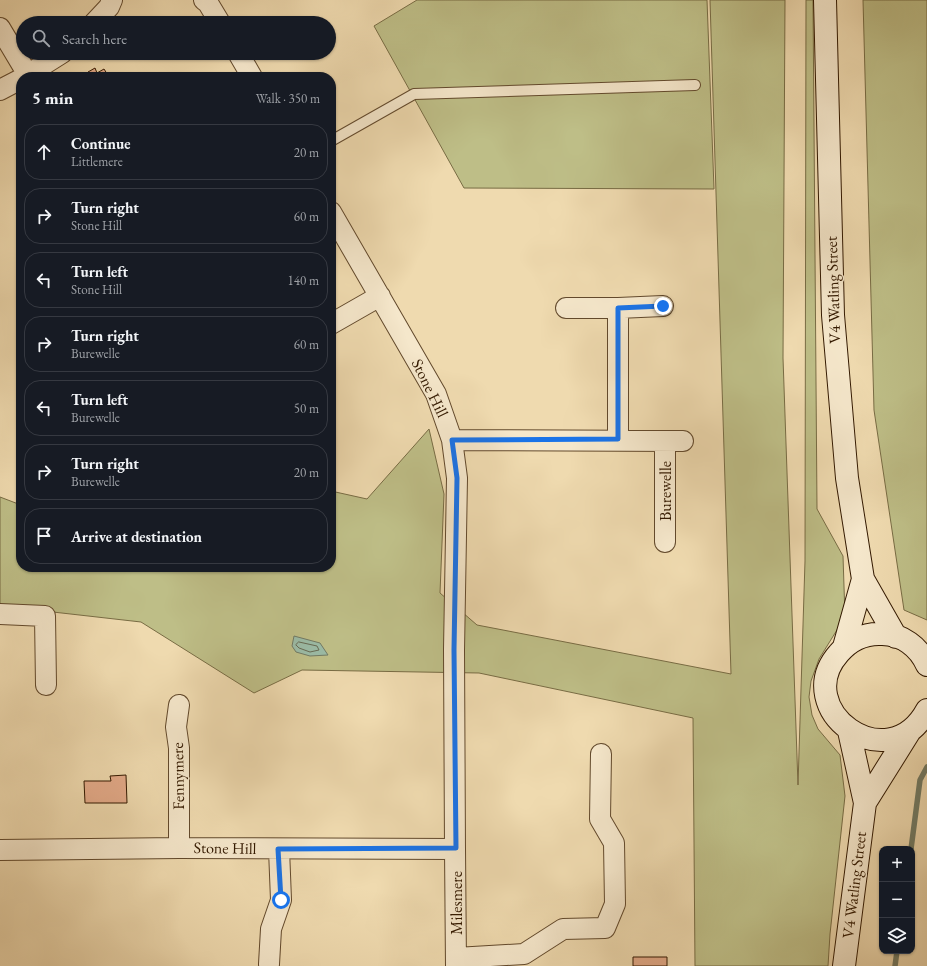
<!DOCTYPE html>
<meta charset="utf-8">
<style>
:root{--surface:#171b24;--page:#20242c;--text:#f1f3f6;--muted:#9ea1a6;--line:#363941}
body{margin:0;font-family:"EB Garamond",serif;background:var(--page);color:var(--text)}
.controls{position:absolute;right:12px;bottom:12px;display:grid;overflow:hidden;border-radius:8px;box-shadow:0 1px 3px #0004}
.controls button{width:36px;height:36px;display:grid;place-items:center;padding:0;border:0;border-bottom:1px solid var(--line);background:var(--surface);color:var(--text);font:20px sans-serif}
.stop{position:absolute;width:12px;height:12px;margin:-9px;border:3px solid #1a73e8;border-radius:50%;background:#fff}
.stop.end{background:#1a73e8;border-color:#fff;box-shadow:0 1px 4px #0008}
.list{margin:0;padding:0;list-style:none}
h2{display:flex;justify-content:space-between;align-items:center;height:52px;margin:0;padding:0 16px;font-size:17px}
h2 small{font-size:13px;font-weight:400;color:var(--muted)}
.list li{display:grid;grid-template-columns:26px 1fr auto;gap:12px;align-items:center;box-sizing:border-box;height:56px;margin:0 8px 8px;padding:0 8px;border:1px solid var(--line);border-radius:16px}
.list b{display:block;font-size:15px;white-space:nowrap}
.list p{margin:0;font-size:13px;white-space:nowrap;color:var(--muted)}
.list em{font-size:13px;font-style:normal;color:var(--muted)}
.icon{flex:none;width:22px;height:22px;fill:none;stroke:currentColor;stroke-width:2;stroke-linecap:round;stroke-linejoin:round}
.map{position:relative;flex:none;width:927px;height:966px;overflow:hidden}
.search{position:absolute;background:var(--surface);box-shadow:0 1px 3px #0004;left:16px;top:16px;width:320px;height:44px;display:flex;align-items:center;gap:10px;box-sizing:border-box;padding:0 14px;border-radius:22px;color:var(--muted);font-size:15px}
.panel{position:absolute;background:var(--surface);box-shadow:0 1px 3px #0004;left:16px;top:72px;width:320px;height:500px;border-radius:16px}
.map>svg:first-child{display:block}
</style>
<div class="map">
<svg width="927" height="966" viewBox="0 0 927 966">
<rect width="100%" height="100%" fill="#efdaaf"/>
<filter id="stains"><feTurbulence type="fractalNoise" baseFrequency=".005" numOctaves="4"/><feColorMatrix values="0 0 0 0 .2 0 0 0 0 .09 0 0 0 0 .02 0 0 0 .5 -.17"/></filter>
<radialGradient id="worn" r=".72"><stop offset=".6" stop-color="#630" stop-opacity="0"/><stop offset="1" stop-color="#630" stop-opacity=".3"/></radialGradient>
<path fill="#bebe87" stroke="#786c44" d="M417,0H707L714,189L464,188L374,26Z
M710,0H785L783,358L798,785L805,561L806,0H813L817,509L843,556L845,617L819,659L811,681L809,697L812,715L818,729L840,755L845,796L830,934L828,966H695L693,718L479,673L302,670L254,693L141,622L0,606V497L21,505V567H331V491L367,499L429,429L444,494L440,593L477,625L731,674Z
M863,0H927V620L904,610L874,410Z"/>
<path fill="#9bbba6" stroke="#717a64" d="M294,636L320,643L328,655L310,656L296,652L292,646Z"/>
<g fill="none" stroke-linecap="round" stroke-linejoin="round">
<path stroke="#676a53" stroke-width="1" d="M299,642L317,646L319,650L310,652L299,648L296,645Z"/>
<path stroke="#717a64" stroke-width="5.5" d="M911,849L920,780L927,767
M895,966L897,951"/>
</g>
<path fill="#e4ab8a" stroke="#331900" d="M95,68L97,73L104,69L109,77H91L88,72Z
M126,775L127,803H85L84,781H111L110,776Z
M633,957H667V966H633Z"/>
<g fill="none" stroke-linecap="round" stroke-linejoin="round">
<defs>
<path id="lane" d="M331,141L414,94L695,85"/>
<path id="street" d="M204,0L208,3L220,23
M94,23L109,7L112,0
M0,28L28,75
M238,53L252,77
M24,77L62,53
M0,90L21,79
M566,308H618
M331,324L380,296
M618,439V308L663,306
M452,440L683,441
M665,542V441
M0,614L45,616L46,685
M179,848V748L176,727L179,705
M455,849L456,966
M0,850L179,848L455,849L454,650L457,478L452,440L436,394L331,212
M456,958L524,954L563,929L605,928L615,904L614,843L600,819L601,754
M269,964L271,929L281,900L279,849"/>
<path id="secondary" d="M825,0L833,315L847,478L863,579L896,637
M844,647L863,579
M927,665C919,647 902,634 882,634C864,633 850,640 839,653C789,709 888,782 927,710
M865,803L910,731
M844,966L865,803L849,731"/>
</defs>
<use href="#lane" stroke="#62492c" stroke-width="12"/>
<use href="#street" stroke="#62492c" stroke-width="22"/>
<use href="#secondary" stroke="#331900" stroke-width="24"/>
<use href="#lane" stroke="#f5e7cb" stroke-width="10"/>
<use href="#street" stroke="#f5e7cb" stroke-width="20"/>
<use href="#secondary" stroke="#f5e7cb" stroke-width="22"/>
</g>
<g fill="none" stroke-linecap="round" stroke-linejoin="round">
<path stroke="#1a73e8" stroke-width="5" d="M281,900L278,849L456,848L454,650L457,478L452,440L618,439V308L663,306"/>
</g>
<g text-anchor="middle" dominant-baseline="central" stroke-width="3" stroke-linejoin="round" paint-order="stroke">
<g font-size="16" fill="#331900" stroke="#f5e7cb">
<text transform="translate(833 290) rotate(-92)">V4 Watling Street</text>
<text transform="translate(430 388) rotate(64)">Stone Hill</text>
<text transform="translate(665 491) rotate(-90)">Burewelle</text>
<text transform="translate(178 776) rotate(-91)">Fennymere</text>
<text transform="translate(225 848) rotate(1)">Stone Hill</text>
<text transform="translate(854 885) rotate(-83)">V4 Watling Street</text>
<text transform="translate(456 903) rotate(-90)">Milesmere</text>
</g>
</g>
<rect width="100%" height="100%" filter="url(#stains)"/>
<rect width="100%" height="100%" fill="url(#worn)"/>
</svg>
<div class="controls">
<button>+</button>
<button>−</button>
<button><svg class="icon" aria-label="layers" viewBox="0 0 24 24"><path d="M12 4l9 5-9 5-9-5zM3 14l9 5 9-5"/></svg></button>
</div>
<div class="stop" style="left:281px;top:900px"></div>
<div class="stop end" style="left:663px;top:306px"></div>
<div class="search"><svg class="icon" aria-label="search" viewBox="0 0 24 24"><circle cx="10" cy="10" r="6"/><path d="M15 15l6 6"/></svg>Search here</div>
<section class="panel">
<h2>5 min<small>Walk · 350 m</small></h2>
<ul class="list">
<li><svg class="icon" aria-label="ahead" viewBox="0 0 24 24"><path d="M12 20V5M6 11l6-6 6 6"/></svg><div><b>Continue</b><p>Littlemere</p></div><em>20 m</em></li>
<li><svg class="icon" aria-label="right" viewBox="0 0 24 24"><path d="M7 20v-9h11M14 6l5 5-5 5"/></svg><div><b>Turn right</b><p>Stone Hill</p></div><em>60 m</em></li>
<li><svg class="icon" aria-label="left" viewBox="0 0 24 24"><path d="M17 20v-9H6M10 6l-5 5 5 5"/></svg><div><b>Turn left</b><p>Stone Hill</p></div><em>140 m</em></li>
<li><svg class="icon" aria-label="right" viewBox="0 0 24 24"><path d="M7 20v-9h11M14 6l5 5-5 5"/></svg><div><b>Turn right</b><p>Burewelle</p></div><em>60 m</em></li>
<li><svg class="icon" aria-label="left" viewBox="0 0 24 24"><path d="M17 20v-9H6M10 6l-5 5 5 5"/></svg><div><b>Turn left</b><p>Burewelle</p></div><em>50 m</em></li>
<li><svg class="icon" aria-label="right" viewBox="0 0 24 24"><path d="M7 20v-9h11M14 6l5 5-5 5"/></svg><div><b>Turn right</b><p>Burewelle</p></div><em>20 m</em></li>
<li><svg class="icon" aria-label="arrive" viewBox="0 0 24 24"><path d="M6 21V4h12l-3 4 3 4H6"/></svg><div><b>Arrive at destination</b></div></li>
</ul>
</section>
</div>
